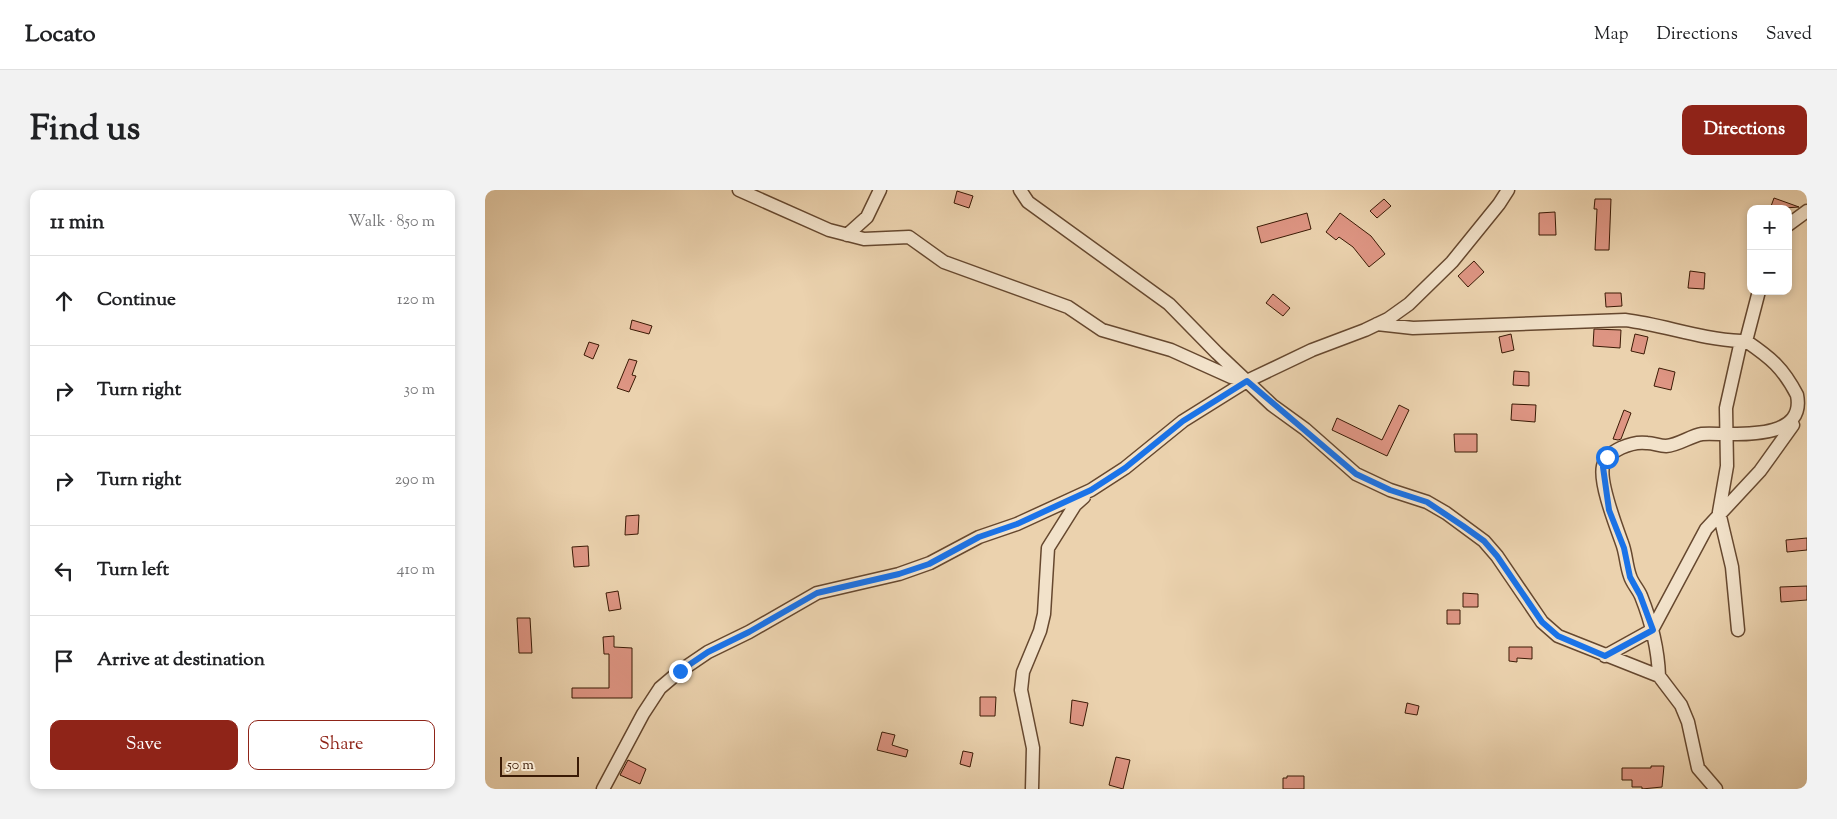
<!DOCTYPE html>
<meta charset="utf-8">
<style>
:root{--surface:#fff;--page:#f2f2f2;--text:#202124;--muted:#757577;--line:#e0e0e0;--accent:#8f2418}
body{margin:0;font-family:"Sorts Mill Goudy",serif;background:var(--page);color:var(--text)}
.controls{position:absolute;right:15px;top:15px;display:grid;overflow:hidden;border-radius:10px;box-shadow:0 2px 8px #0003}
.controls button{width:45px;height:45px;display:grid;place-items:center;padding:0;border:0;border-bottom:1px solid var(--line);background:var(--surface);color:var(--text);font:25px sans-serif}
.scale{position:absolute;left:15px;bottom:12px;width:79px;box-sizing:border-box;padding-left:5px;border:2px solid #3a1a05;border-top:0;font-size:14px;line-height:18px;white-space:nowrap;color:#3a1a05;-webkit-text-stroke:4px #f2e2ca;paint-order:stroke}
.stop{position:absolute;width:15px;height:15px;margin:-11px;border:4px solid #1a73e8;border-radius:50%;background:#fff}
.stop.end{background:#1a73e8;border-color:#fff;box-shadow:0 1px 5px #0008}
.list{margin:0;padding:0;list-style:none}
h2{display:flex;justify-content:space-between;align-items:center;height:65px;margin:0;padding:0 20px;font-size:21px}
h2 small{font-size:16px;font-weight:400;color:var(--muted)}
.list li{display:grid;grid-template-columns:32px 1fr auto;gap:15px;align-items:center;box-sizing:border-box;height:90px;padding:0 20px;border-top:1px solid var(--line)}
.list b{display:block;font-size:19px;white-space:nowrap}
.list em{font-size:16px;font-style:normal;color:var(--muted)}
.actions{display:flex;gap:10px;padding:15px 20px}
.actions a{flex:1;padding:11px 0;border:1px solid var(--accent);border-radius:10px;text-align:center;font-size:18px;color:var(--accent)}
.actions .main{background:var(--accent);color:#fff}
.icon{flex:none;width:28px;height:28px;fill:none;stroke:currentColor;stroke-width:2;stroke-linecap:round;stroke-linejoin:round}
.map{position:relative;flex:none;width:1322px;height:599px;overflow:hidden;border-radius:10px}
header{display:flex;align-items:center;gap:30px;box-sizing:border-box;height:70px;padding:0 25px;background:var(--surface);border-bottom:1px solid var(--line)}
header strong{font-size:24px}
nav{display:flex;gap:28px;margin-inline-start:auto;font-size:18px}
.intro{display:flex;align-items:center;justify-content:space-between;box-sizing:border-box;height:120px;padding:0 30px}
h1{margin:0;font-size:35px}
.button{padding:12px 22px;border-radius:10px;background:var(--accent);color:#fff;font-size:18px;font-weight:700}
main{display:flex;gap:30px;padding:0 30px}
aside{flex:1;background:var(--surface);border-radius:10px;box-shadow:0 2px 8px #0003}
.map>svg:first-child{display:block}
</style>
<header>
<strong>Locato</strong>
<nav><a>Map</a><a>Directions</a><a>Saved</a></nav>
</header>
<div class="intro"><h1>Find us</h1><a class="button">Directions</a></div>
<main>
<aside>
<h2>11 min<small>Walk · 850 m</small></h2>
<ul class="list">
<li><svg class="icon" aria-label="ahead" viewBox="0 0 24 24"><path d="M12 20V5M6 11l6-6 6 6"/></svg><div><b>Continue</b></div><em>120 m</em></li>
<li><svg class="icon" aria-label="right" viewBox="0 0 24 24"><path d="M7 20v-9h11M14 6l5 5-5 5"/></svg><div><b>Turn right</b></div><em>30 m</em></li>
<li><svg class="icon" aria-label="right" viewBox="0 0 24 24"><path d="M7 20v-9h11M14 6l5 5-5 5"/></svg><div><b>Turn right</b></div><em>290 m</em></li>
<li><svg class="icon" aria-label="left" viewBox="0 0 24 24"><path d="M17 20v-9H6M10 6l-5 5 5 5"/></svg><div><b>Turn left</b></div><em>410 m</em></li>
<li><svg class="icon" aria-label="arrive" viewBox="0 0 24 24"><path d="M6 21V4h12l-3 4 3 4H6"/></svg><div><b>Arrive at destination</b></div></li>
</ul>
<div class="actions"><a class="main">Save</a><a>Share</a></div>
</aside>
<div class="map">
<svg width="1322" height="599" viewBox="0 0 1322 599">
<rect width="100%" height="100%" fill="#ebd2ae"/>
<filter id="stains"><feTurbulence type="fractalNoise" baseFrequency=".004" numOctaves="4"/><feColorMatrix values="0 0 0 0 .2 0 0 0 0 .09 0 0 0 0 .02 0 0 0 .5 -.17"/></filter>
<radialGradient id="worn" r=".72"><stop offset=".6" stop-color="#630" stop-opacity="0"/><stop offset="1" stop-color="#630" stop-opacity=".3"/></radialGradient>
<path fill="#de9583" stroke="#3a1a05" d="M472,1L488,6L484,18L469,13Z
M1289,8L1314,17L1285,19Z
M899,9L906,16L892,28L885,21Z
M1110,9H1126L1124,60H1110L1112,19H1109Z
M1070,22L1071,45H1054V23Z
M822,23L826,39L776,53L772,37Z
M855,23L886,46L900,64L884,77L868,57L854,47L851,50L841,42Z
M989,71L999,82L983,97L973,86Z
M1205,81L1220,83L1219,99L1203,98Z
M1120,103H1136L1137,116L1121,117Z
M788,104L805,118L798,126L781,113Z
M147,130L167,136L164,144L145,139Z
M1109,139L1136,140L1135,158L1108,156Z
M1026,144L1029,160L1017,163L1014,147Z
M1150,144L1163,147L1159,164L1146,161Z
M104,152L114,155L108,169L99,165Z
M144,169L152,171L147,185L151,186L144,202L132,198Z
M1174,178L1190,182L1186,200L1169,196Z
M1029,181L1044,182V196L1028,195Z
M1027,214L1051,215L1050,232L1026,230Z
M914,215L924,220L902,266L847,240L852,228L897,250Z
M1139,220L1146,223L1136,249L1133,250L1128,249Z
M969,244H992V262H970Z
M154,325L153,344L140,345L141,326Z
M1322,348V360L1302,362L1301,350Z
M103,356L104,376L89,377L87,357Z
M1322,396V410L1296,412L1295,397Z
M133,401L136,419L124,421L121,403Z
M978,403L993,404V417H978Z
M962,420H975V434H962Z
M32,428H45L47,463H34Z
M129,446V457L147,458V508H87V498H124V464H119L118,447Z
M1024,457H1047V469L1032,468V472L1024,471Z
M495,507H511L510,526H495Z
M587,510L603,513L598,536L585,533Z
M922,513L934,516L932,525L920,523Z
M397,542L410,545L407,555L423,560L421,567L392,560Z
M478,561L488,563L485,577L475,574Z
M631,567L645,570L638,599L624,595Z
M143,570L161,579L155,594L135,585Z
M1166,576H1179L1177,597L1157,599V597H1147V590H1137V578H1166Z
M802,586H819V599H798V588H802Z"/>
<g fill="none" stroke-linecap="round" stroke-linejoin="round">
<defs>
<path id="minor" d="M254,0L344,40L379,49L424,47L459,72L583,117L617,140L686,160L746,187L760,191
M535,0L543,12L684,114L732,163L787,215L820,239L871,284L905,300L942,312L961,323L999,351L1012,366L1057,432L1073,446L1174,486L1196,515L1203,532L1213,578L1231,599
M1303,35L1322,21
M362,45L382,27L395,0
M892,134L928,138L1140,130C1180,135 1214,149 1256,151H1261L1274,101
M1253,440L1247,377L1234,322L1242,276L1241,218L1256,151
M1120,466L1167,440L1221,339L1275,281L1308,235
M1174,486C1173,459 1166,431 1156,406C1153,399 1147,393 1145,386C1141,375 1141,363 1137,353C1131,336 1114,293 1118,276C1122,260 1148,251 1162,253C1169,253 1174,256 1181,256C1194,255 1205,246 1217,244C1239,242 1322,255 1312,205C1298,178 1286,168 1261,151
M118,599L158,524L175,498L195,481L223,462L264,442L332,403L414,384L445,373L494,347L532,334L606,300L640,278L698,231L762,191L827,160L880,140L903,129L924,114L967,72L1014,14L1023,0
M547,599L548,558L536,500L538,482L555,441L559,424L563,358L590,315L599,307"/>
</defs>
<use href="#minor" stroke="#66482f" stroke-width="15"/>
<use href="#minor" stroke="#f2e2ca" stroke-width="12"/>
</g>
<g fill="none" stroke-linecap="round" stroke-linejoin="round">
<path stroke="#1a73e8" stroke-width="6" d="M195,481L223,462L264,442L332,403L414,384L444,374L494,347L532,334L606,300L640,278L698,231L762,191L871,284L905,300L942,312L978,336L999,351L1012,366L1057,432L1073,446L1120,466L1168,440L1155,405L1145,387L1139,358L1124,320L1118,277L1122,267"/>
</g>
<rect width="100%" height="100%" filter="url(#stains)"/>
<rect width="100%" height="100%" fill="url(#worn)"/>
</svg>
<div class="controls">
<button>+</button>
<button>−</button>
</div>
<div class="scale">50 m</div>
<div class="stop" style="left:1122px;top:267px"></div>
<div class="stop end" style="left:195px;top:481px"></div>
</div>
</main>
